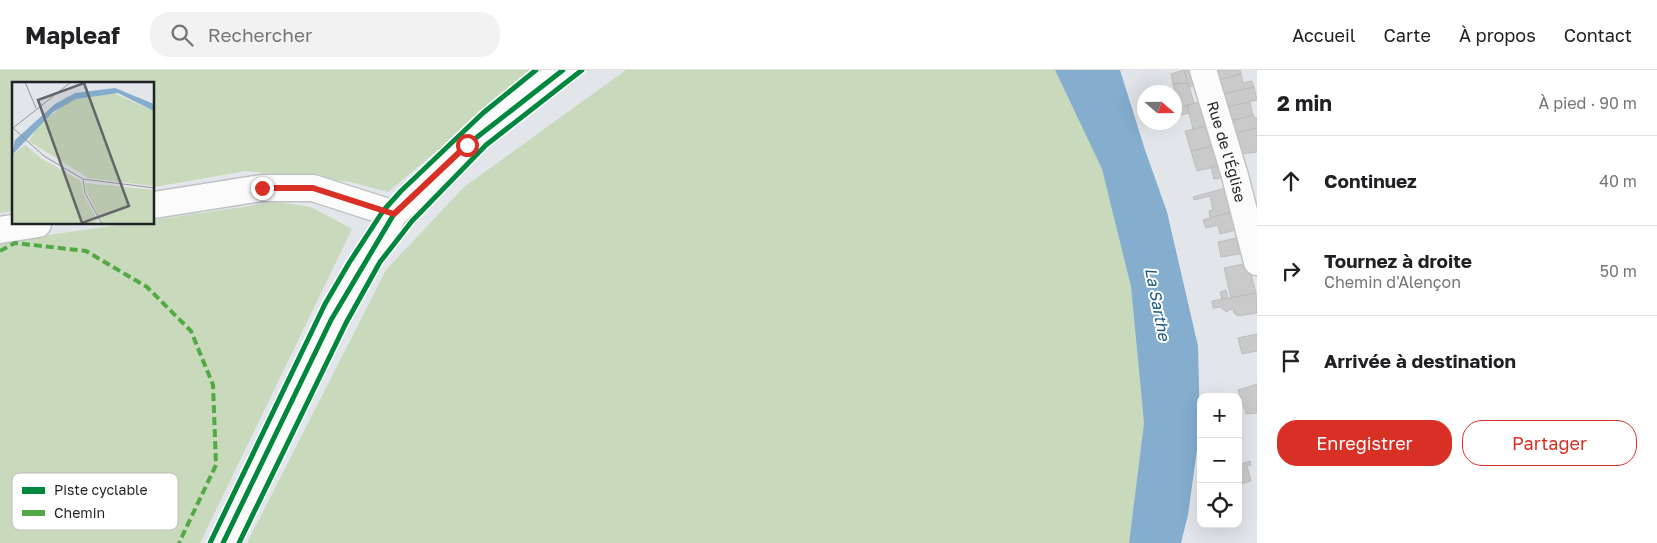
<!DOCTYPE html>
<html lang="fr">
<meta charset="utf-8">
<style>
:root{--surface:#fff;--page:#f2f2f2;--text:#202124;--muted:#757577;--line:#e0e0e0;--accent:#d93025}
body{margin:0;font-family:"Golos Text",sans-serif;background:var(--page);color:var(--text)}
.controls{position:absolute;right:15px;bottom:15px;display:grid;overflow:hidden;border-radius:10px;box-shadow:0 5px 20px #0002}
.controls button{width:45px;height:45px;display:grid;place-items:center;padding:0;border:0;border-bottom:1px solid var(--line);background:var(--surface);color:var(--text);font:25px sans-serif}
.compass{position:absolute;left:1137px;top:15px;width:45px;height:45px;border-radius:50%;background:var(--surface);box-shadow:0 5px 20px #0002;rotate:110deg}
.stop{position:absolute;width:15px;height:15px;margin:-11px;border:4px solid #d93025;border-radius:50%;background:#fff}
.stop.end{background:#d93025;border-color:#fff;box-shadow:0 1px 5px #0008}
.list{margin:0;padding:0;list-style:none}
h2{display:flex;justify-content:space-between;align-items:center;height:65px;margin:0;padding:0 20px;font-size:21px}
h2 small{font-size:16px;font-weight:400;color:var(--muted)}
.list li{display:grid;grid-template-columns:32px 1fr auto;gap:15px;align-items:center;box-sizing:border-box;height:90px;padding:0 20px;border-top:1px solid var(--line)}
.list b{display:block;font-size:19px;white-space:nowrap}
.list p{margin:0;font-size:16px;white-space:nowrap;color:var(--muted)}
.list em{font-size:16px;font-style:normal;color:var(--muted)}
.actions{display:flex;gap:10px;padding:15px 20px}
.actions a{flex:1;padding:11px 0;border:1px solid var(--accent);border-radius:20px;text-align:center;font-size:18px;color:var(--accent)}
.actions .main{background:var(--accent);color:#fff}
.icon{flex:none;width:28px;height:28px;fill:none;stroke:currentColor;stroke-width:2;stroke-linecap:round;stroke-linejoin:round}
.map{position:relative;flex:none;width:1257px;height:473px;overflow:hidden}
header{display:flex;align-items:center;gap:30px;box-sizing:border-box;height:70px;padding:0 25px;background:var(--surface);border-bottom:1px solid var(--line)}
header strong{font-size:24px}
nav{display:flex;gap:28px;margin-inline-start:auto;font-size:18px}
.search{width:350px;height:45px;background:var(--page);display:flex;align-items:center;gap:12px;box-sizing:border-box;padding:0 18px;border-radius:20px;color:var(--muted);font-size:19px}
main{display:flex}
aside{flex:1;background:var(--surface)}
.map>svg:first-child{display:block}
</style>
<header>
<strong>Mapleaf</strong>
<div class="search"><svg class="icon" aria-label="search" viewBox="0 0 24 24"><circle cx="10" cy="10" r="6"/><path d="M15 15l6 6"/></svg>Rechercher</div>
<nav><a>Accueil</a><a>Carte</a><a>À propos</a><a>Contact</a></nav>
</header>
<main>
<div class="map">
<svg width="1257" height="473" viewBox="0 0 1257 473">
<rect width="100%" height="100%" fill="#e2e6ea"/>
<path fill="#c9d9bb" d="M0,0H534L388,122L351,112L246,101L154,117V14H14V141L0,143Z
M626,0H1055L1102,99L1131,217L1144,353L1129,473H247L386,200L464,117Z
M277,132L311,137L352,159L200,473H0V172L125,154H154V150Z"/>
<path fill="#84adce" d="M1055,0H1120L1145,80L1167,142L1198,276L1200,358L1188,445L1181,473H1129L1144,353L1131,217L1102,99Z"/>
<path fill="#cacacb" stroke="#bdbdbe" d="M1184,0L1188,13L1173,14L1171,4Z
M1184,0H1191L1195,16L1189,17Z
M1216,0H1240L1241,4L1219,10Z
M1241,4L1243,13L1252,11L1254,17L1223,24L1219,10Z
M1188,13L1194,33L1179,38L1173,14Z
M1254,17L1257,30L1227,37L1223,24Z
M1204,31L1211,55L1193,59L1187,35Z
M1250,32L1253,45L1231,51L1227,37Z
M1187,35L1189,43L1180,45L1178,38Z
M1253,45L1255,48H1257V58L1235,63L1231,51Z
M1211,55L1217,75L1191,81L1185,61Z
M1257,58V82L1242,84L1235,63Z
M1217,75L1223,95L1197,101L1191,81Z
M1223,95L1226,107L1214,109L1211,97Z
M1229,117L1235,141L1210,148L1209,141L1213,140L1210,126L1194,130L1193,127Z
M1235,141L1240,159L1220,164L1218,155L1206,158L1203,150Z
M1241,167L1245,183L1221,187L1218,172Z
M1248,193L1256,223L1231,228L1224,198Z
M1226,220L1228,228L1222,229L1220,222Z
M1256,223L1257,243L1238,246L1234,243L1233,239L1229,240L1227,242L1220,237L1213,238L1212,231Z
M1257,264V281L1242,284L1238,268Z
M1257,314V343L1246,344L1238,320Z
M1250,391L1251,395L1247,396L1251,411L1241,414L1238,395Z"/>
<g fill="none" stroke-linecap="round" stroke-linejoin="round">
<defs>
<g id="minor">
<path id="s1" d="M1203,0L1235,106L1257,192"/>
<path d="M154,135L262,118H313L394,144"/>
<path d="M0,160L38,154"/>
<path d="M223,473L331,250L394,144L467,75L563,0"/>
</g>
</defs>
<use href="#minor" stroke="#bfc2c5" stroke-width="29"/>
<use href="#minor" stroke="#fbfbfc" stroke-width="26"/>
<path stroke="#52aa44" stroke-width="4" stroke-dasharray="8 4" stroke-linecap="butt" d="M0,181L15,173L86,181L147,217L191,261L213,315L216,395L179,473"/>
<defs>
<path id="cycleway" d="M210,473L325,234L349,193L383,141L401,121L483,43L536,0
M223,473L331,250L394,144L467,75L563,0
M239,473L346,253L380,192L412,151L486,75L582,0"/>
</defs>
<use href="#cycleway" stroke="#fff" stroke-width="8"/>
<use href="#cycleway" stroke="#00873e" stroke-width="5"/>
</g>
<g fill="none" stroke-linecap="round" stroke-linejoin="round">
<path stroke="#d93025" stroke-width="6" d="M262,118H313L394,144L467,75"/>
</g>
<g text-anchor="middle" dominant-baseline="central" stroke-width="4" stroke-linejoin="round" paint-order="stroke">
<g font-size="15" fill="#1f2225" stroke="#fff">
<text stroke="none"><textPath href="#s1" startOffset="85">Rue de l'Église</textPath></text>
</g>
<g font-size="16" font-style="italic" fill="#185885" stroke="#fff">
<text transform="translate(1158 234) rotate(79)">La Sarthe</text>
</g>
</g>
<g transform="translate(12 12)">
<rect width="142" height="142" fill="#e2e6ea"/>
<path d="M99,10L142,29V104L76,96L17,59L26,44L52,23L64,17ZM13,63L30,77L69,99L72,113L86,139L81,142H0V73ZM73,101L142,108V142H91L74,109Z" fill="#c9d9bb"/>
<path d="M103,6L142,22V29L106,11L64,17L41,30L0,73L3,58L43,22L63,11Z" fill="#84adce"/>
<path fill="none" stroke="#94989b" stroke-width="1" d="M13,0L24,26M1,46L32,74L71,97L143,106M1,46L59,0M71,97L73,111L90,142"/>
<path fill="#63676a" fill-opacity="0.15" stroke="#63676a" stroke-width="2.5" d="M72,1L117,124L70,141L26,18Z"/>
<rect width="142" height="142" fill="none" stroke="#1f2225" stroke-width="2.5"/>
</g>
<rect x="12" y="403" width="166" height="57" rx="8" fill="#fff" stroke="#bcbdbe" stroke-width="1"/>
<rect x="22" y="417" width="23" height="7" fill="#00873e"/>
<rect x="22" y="440" width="23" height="6" fill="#52aa44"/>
<g font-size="14" fill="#1f2225">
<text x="54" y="425">Piste cyclable</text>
<text x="54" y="448">Chemin</text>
</g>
</svg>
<div class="controls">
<button>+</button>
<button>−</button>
<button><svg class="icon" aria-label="locate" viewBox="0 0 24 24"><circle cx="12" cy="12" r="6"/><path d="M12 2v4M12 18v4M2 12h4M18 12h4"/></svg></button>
</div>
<svg class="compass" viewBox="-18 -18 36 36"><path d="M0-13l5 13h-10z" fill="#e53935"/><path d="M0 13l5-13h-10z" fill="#757577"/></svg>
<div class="stop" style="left:467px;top:75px"></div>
<div class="stop end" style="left:262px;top:118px"></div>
</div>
<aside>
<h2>2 min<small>À pied · 90 m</small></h2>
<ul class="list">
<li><svg class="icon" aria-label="ahead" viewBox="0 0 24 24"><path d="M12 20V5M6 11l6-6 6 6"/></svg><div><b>Continuez</b></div><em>40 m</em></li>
<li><svg class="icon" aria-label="right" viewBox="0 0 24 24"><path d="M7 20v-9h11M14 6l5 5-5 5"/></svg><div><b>Tournez à droite</b><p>Chemin d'Alençon</p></div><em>50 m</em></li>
<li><svg class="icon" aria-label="arrive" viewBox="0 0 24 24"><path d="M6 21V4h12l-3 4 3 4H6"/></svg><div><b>Arrivée à destination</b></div></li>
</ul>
<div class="actions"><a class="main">Enregistrer</a><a>Partager</a></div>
</aside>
</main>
